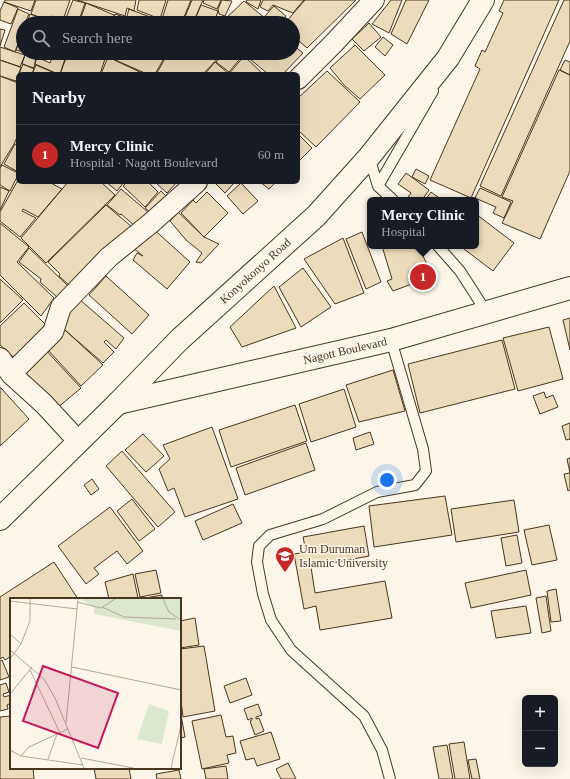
<!DOCTYPE html>
<meta charset="utf-8">
<style>
:root{--surface:#171b24;--page:#242831;--text:#f1f3f6;--muted:#9ea1a6;--line:#363941;--accent:#c62828}
body{margin:0;font-family:Georgia,serif;background:var(--page);color:var(--text)}
.controls{position:absolute;right:12px;bottom:12px;display:grid;overflow:hidden;border-radius:6px;box-shadow:0 4px 16px #0002}
.controls button{width:36px;height:36px;display:grid;place-items:center;padding:0;border:0;border-bottom:1px solid var(--line);background:var(--surface);color:var(--text);font:20px sans-serif}
.you{position:absolute;left:387px;top:480px;width:14px;height:14px;margin:-10px;border:3px solid #fff;border-radius:50%;background:#1a73e8;box-shadow:0 0 0 6px #1a73e833}
.badge{display:grid;place-items:center;width:26px;height:26px;border-radius:50%;background:var(--accent);color:#fff;font-size:13px;font-weight:700}
.pin{position:absolute;translate:-50% -50%;border:2px solid #fff;box-shadow:0 1px 4px #0006}
.popup{position:absolute;left:367px;top:197px;width:112px;height:52px;box-sizing:border-box;display:grid;place-content:center;border-radius:6px;background:var(--surface);filter:drop-shadow(0 1px 3px #0005);font-size:13px;white-space:nowrap;color:var(--muted)}
.popup b{font-size:15px;color:var(--text)}
.popup::after{content:'';position:absolute;left:50%;top:100%;margin-left:-8px;border:8px solid transparent;border-top-color:var(--surface)}
.list{margin:0;padding:0;list-style:none}
h2{display:flex;justify-content:space-between;align-items:center;height:52px;margin:0;padding:0 16px;font-size:17px}
h2 small{font-size:13px;font-weight:400;color:var(--muted)}
.list li{display:grid;grid-template-columns:26px 1fr auto;gap:12px;align-items:center;box-sizing:border-box;height:60px;padding:0 16px;border-top:1px solid var(--line)}
.list b{display:block;font-size:15px;white-space:nowrap}
.list p{margin:0;font-size:13px;white-space:nowrap;color:var(--muted)}
.list em{font-size:13px;font-style:normal;color:var(--muted)}
.icon{flex:none;width:22px;height:22px;fill:none;stroke:currentColor;stroke-width:2;stroke-linecap:round;stroke-linejoin:round}
.map{position:relative;flex:none;width:570px;height:779px;overflow:hidden}
.search{position:absolute;background:var(--surface);box-shadow:0 4px 16px #0002;left:16px;top:16px;width:284px;height:44px;display:flex;align-items:center;gap:10px;box-sizing:border-box;padding:0 14px;border-radius:22px;color:var(--muted);font-size:15px}
.panel{position:absolute;background:var(--surface);box-shadow:0 4px 16px #0002;left:16px;top:72px;width:284px;height:112px;border-radius:6px}
.map>svg:first-child{display:block}
</style>
<div class="map">
<svg width="570" height="779" viewBox="0 0 570 779">
<rect width="100%" height="100%" fill="#fbf6e9"/>
<path fill="#ecdcbc" stroke="#4a3520" d="M5,0H35L31,11L4,2Z
M36,0H70L63,20L52,16L50,21L31,14Z
M73,0L85,3L78,23H64Z
M77,0H136L134,11L127,8L125,16Z
M139,0H166L160,19L137,10Z
M168,0H191L184,17H185L192,0H203L193,23H172L162,19Z
M204,0H221L217,9L203,3Z
M222,0L232,1L225,16L219,14L218,9Z
M247,0H261L258,9L246,2Z
M263,0H304L293,13L273,5L268,11L260,7Z
M305,0H356L307,48L293,36V23H285Z
M391,0H402L389,33L372,24Z
M406,0H429L407,44L391,34Z
M504,0H559L471,198L430,180L480,69L475,66L482,50L485,52L503,13L499,11Z
M564,0H570V41L501,196L480,186Z
M244,1L271,23H221Z
M4,2L18,8L11,24L0,20V11Z
M86,3L114,15L111,23H79Z
M201,5L218,11L214,23H208L196,17Z
M274,6L286,16L280,23H273L265,16Z
M18,9L29,14L25,23H23V29L15,52L4,47Z
M129,9L166,23H125Z
M30,14L49,21L48,23H27Z
M115,14L124,17L122,23H112Z
M369,23L381,37L364,51L352,39Z
M0,29L5,30L0,46Z
M23,33V52L16,50Z
M383,37L393,45L385,56L375,47Z
M293,45L303,53L283,74H268L251,60L257,53H293Z
M355,45L385,75L360,99L344,85L330,68Z
M0,47L25,55L20,67L0,60Z
M54,53H67L60,74H58L35,64L37,57L50,63Z
M68,53H97L106,56L100,74H60Z
M115,53H167L155,74H147L113,59Z
M168,53H221L222,54L203,74H160L157,73Z
M224,53H241L243,55L229,72L216,62Z
M242,53H255L249,60Z
M25,55L36,58L34,68L22,64Z
M244,56L263,74H229Z
M108,57L144,74H101Z
M0,60L21,67L16,81L0,76Z
M565,60L570,62V75L560,70Z
M215,62L229,74H205Z
M23,64L34,69L32,74H19Z
M36,65L57,74H32Z
M559,70L570,75V171L540,239L502,223L513,201L502,197Z
M327,71L360,102L316,147L298,130V98Z
M0,76L18,83V135L14,144L0,167Z
M298,134L312,148L298,162Z
M15,144L18,145V172L4,164Z
M2,165L18,173V175L10,191L0,185V168Z
M416,169L429,176L425,184L412,177Z
M406,173L429,190L422,200H406L411,193L398,184Z
M18,180V182H49L62,189L38,217L23,209L22,211L36,218L20,237L0,221V212Z
M68,182H101L115,195L46,263L21,238Z
M106,182H124L117,191Z
M127,182H148L158,192L145,207L123,186Z
M155,182H177L167,193Z
M214,182H235L225,193Z
M260,182H276L269,189Z
M241,183L258,201L243,214L227,196Z
M0,187L9,191L0,210Z
M480,188L511,202L504,218L493,213L496,207L475,198Z
M121,189L148,212L136,227L121,214L120,215L107,205Z
M161,191L166,196L150,212L145,208Z
M207,192L228,213L204,237L181,213L193,200L196,203Z
M431,192L442,200H425Z
M106,205L132,227L70,286L59,276L60,274L48,262Z
M178,212L204,237L219,244L201,263L196,262L202,253L186,240L170,221Z
M476,214L514,243L493,271L460,246H476Z
M0,223L29,247L17,262L54,298L41,316L0,275Z
M150,226L190,262L167,289L133,260L137,253L143,256L133,248Z
M362,232L381,282L366,289L346,239Z
M343,238L364,293L335,304L304,259Z
M382,246H418L433,276L393,291L387,281L392,279Z
M29,248L68,286L58,298L40,282L41,279L19,262Z
M303,268L331,307L301,327L279,287Z
M106,276L149,315L132,334L89,295Z
M0,279L23,300L0,323Z
M274,286L296,328L242,347L230,327Z
M79,299L124,338L116,349L106,340L104,342L114,352L103,363L59,325Z
M24,303L49,328L19,362L0,345V326Z
M570,318V350L563,320Z
M549,327L563,379L518,391L503,338Z
M64,329L103,365L81,386L48,350Z
M502,340L515,389L420,413L408,364Z
M43,347L81,388L56,409L20,372Z
M393,370L405,411L359,422L346,385Z
M0,387L29,419L0,446Z
M344,389L356,427L311,442L299,404Z
M544,392L546,398L553,395L558,407L540,414L533,396Z
M295,405L307,441L231,467L219,430Z
M570,423V439L566,440L562,426Z
M212,427L238,499L185,517L174,488L168,491L159,469L170,459L163,445Z
M370,432L374,444L356,450L353,438Z
M143,434L164,456L146,472L125,450Z
M306,443L315,470L245,495L236,468Z
M122,451L175,512L158,527L106,466Z
M570,458V490L568,491L564,474L570,473L567,459Z
M92,479L99,489L91,495L84,485Z
M445,496L452,535L374,547L369,506Z
M132,499L155,529L139,541L117,511Z
M514,500L519,532L456,542L451,509Z
M233,504L242,523L203,540L195,521Z
M110,507L143,551L127,564L117,551L94,568L99,574L86,584L58,546Z
M549,525L557,560L532,565L524,530Z
M364,526L369,556L311,567L315,593L385,581L392,618L320,630L316,606L304,609L294,554L306,552L303,537Z
M517,535L522,563L506,566L501,538Z
M54,562L78,599H11V656L5,660L3,657L0,659V597Z
M156,570L161,593L140,597L135,574Z
M526,570L531,595L471,608L465,583Z
M133,574L138,598L132,599H109L105,582Z
M556,589L561,621L551,622L547,591Z
M162,595V599H140Z
M546,596L551,631L542,633L536,598Z
M526,606L531,633L496,638L491,611Z
M195,618L199,645L180,648V621Z
M204,646L215,711L183,717L180,692V649Z
M2,660L9,677L0,680V661Z
M246,678L252,695L230,703L224,686Z
M6,683L9,692L3,694L4,697L11,695V703L7,705L8,709L0,711V685Z
M258,704L262,715L256,717V719L259,718L264,731L255,735L250,721L252,720V718L248,720L244,709Z
M180,709L185,737L180,738Z
M221,715L226,737L233,736L236,753L227,755L229,763L202,769L192,721Z
M11,716V768H33L34,779H0V717Z
M271,732L280,759L257,766L254,758L246,760L240,741Z
M464,742L470,779H455L449,744Z
M447,745L453,779H439L433,747Z
M476,759L480,779H472L468,760Z
M288,763L296,779H281L276,769Z
M226,766L228,779H206L204,769Z
M94,768H129L131,779H96Z
M179,770L181,779H157L156,774Z"/>
<g fill="none" stroke-linecap="round" stroke-linejoin="round">
<defs>
<path id="lane" d="M369,157L378,186L393,200
M378,186L433,91
M438,246L460,271L487,313
M390,779L382,750L364,716L291,650L271,620L263,594L257,562L259,546L270,535L323,519L377,492L415,485L426,471L423,449L391,340"/>
<path id="street" d="M298,79L334,43L374,0
M0,358L11,374L44,404L79,442
M11,374L53,332L61,307L109,257L151,223L197,182"/>
<g id="secondary">
<path id="s1" d="M118,403L391,340L570,288"/>
</g>
<g id="primary">
<path id="s2" d="M0,519L118,403L179,340L316,216L369,157L448,58L483,0"/>
</g>
</defs>
<use href="#lane" stroke="#4a3520" stroke-width="12"/>
<use href="#street" stroke="#4a3520" stroke-width="22"/>
<use href="#secondary" stroke="#4a3520" stroke-width="24"/>
<use href="#primary" stroke="#4a3520" stroke-width="24"/>
<use href="#lane" stroke="#fbf6e9" stroke-width="10"/>
<use href="#street" stroke="#fbf6e9" stroke-width="20"/>
<use href="#secondary" stroke="#fbf6e9" stroke-width="22"/>
<use href="#primary" stroke="#fbf6e9" stroke-width="22"/>
</g>
<defs>
<symbol id="university-pin" viewBox="-11 -11 22 30"><path d="M0 17L-7.5 6A9.5 9.5 0 1 1 7.5 6Z" fill="#c62828" stroke="#fbf6e9"/><path d="M0-5L7-2L0 1L-7-2ZM-4 1L0 2.5L4 1V4Q0 6-4 4Z" fill="#fff"/></symbol>
</defs>
<g fill-rule="evenodd">
<use href="#university-pin" x="274" y="545" width="22" height="30"/>
</g>
<g text-anchor="middle" dominant-baseline="central" stroke-width="3" stroke-linejoin="round" paint-order="stroke">
<g font-size="12" fill="#4a3520" stroke="#fbf6e9">
<text stroke="none"><textPath href="#s2" startOffset="356">Konyokonyo Road</textPath></text>
<text stroke="none"><textPath href="#s1" startOffset="233">Nagott Boulevard</textPath></text>
</g>
<g font-size="12" fill="#4a3520" stroke="#fbf6e9" text-anchor="start">
<text x="299" y="549">Um Duruman<tspan x="299" dy="14">Islamic University</tspan></text>
</g>
</g>
<g transform="translate(10 598)">
<rect width="171" height="171" fill="#fbf6e9"/>
<path d="M71,1H171V33L84,16V10ZM139,106L159,113L152,146L127,141Z" fill="#dce7d0"/>
<path fill="none" stroke="#b4a999" stroke-width="1" d="M153,1L159,14L171,22M0,3L67,11M67,4L91,10L105,1M92,9L114,19L166,21M0,36L11,46L0,61M11,46L20,23V1M0,52L34,81L45,100L74,170M62,69L171,92M20,72L50,135M0,96L22,69M56,125L68,1M0,152L11,158L73,167M11,158L19,149L58,131M71,160L123,170M38,161L47,136M161,170L171,127"/>
<path fill="#c2185b" fill-opacity="0.15" stroke="#c2185b" stroke-width="2" d="M33,68L108,95L88,150L13,123Z"/>
<rect width="171" height="171" fill="none" stroke="#4a3520" stroke-width="2"/>
</g>
</svg>
<div class="controls">
<button>+</button>
<button>−</button>
</div>
<div class="you"></div>
<div class="pin badge" style="left:423px;top:277px">1</div>
<div class="popup"><b>Mercy Clinic</b>Hospital</div>
<div class="search"><svg class="icon" aria-label="search" viewBox="0 0 24 24"><circle cx="10" cy="10" r="6"/><path d="M15 15l6 6"/></svg>Search here</div>
<section class="panel">
<h2>Nearby<small></small></h2>
<ul class="list">
<li><span class="badge">1</span><div><b>Mercy Clinic</b><p>Hospital · Nagott Boulevard</p></div><em>60 m</em></li>
</ul>
</section>
</div>
